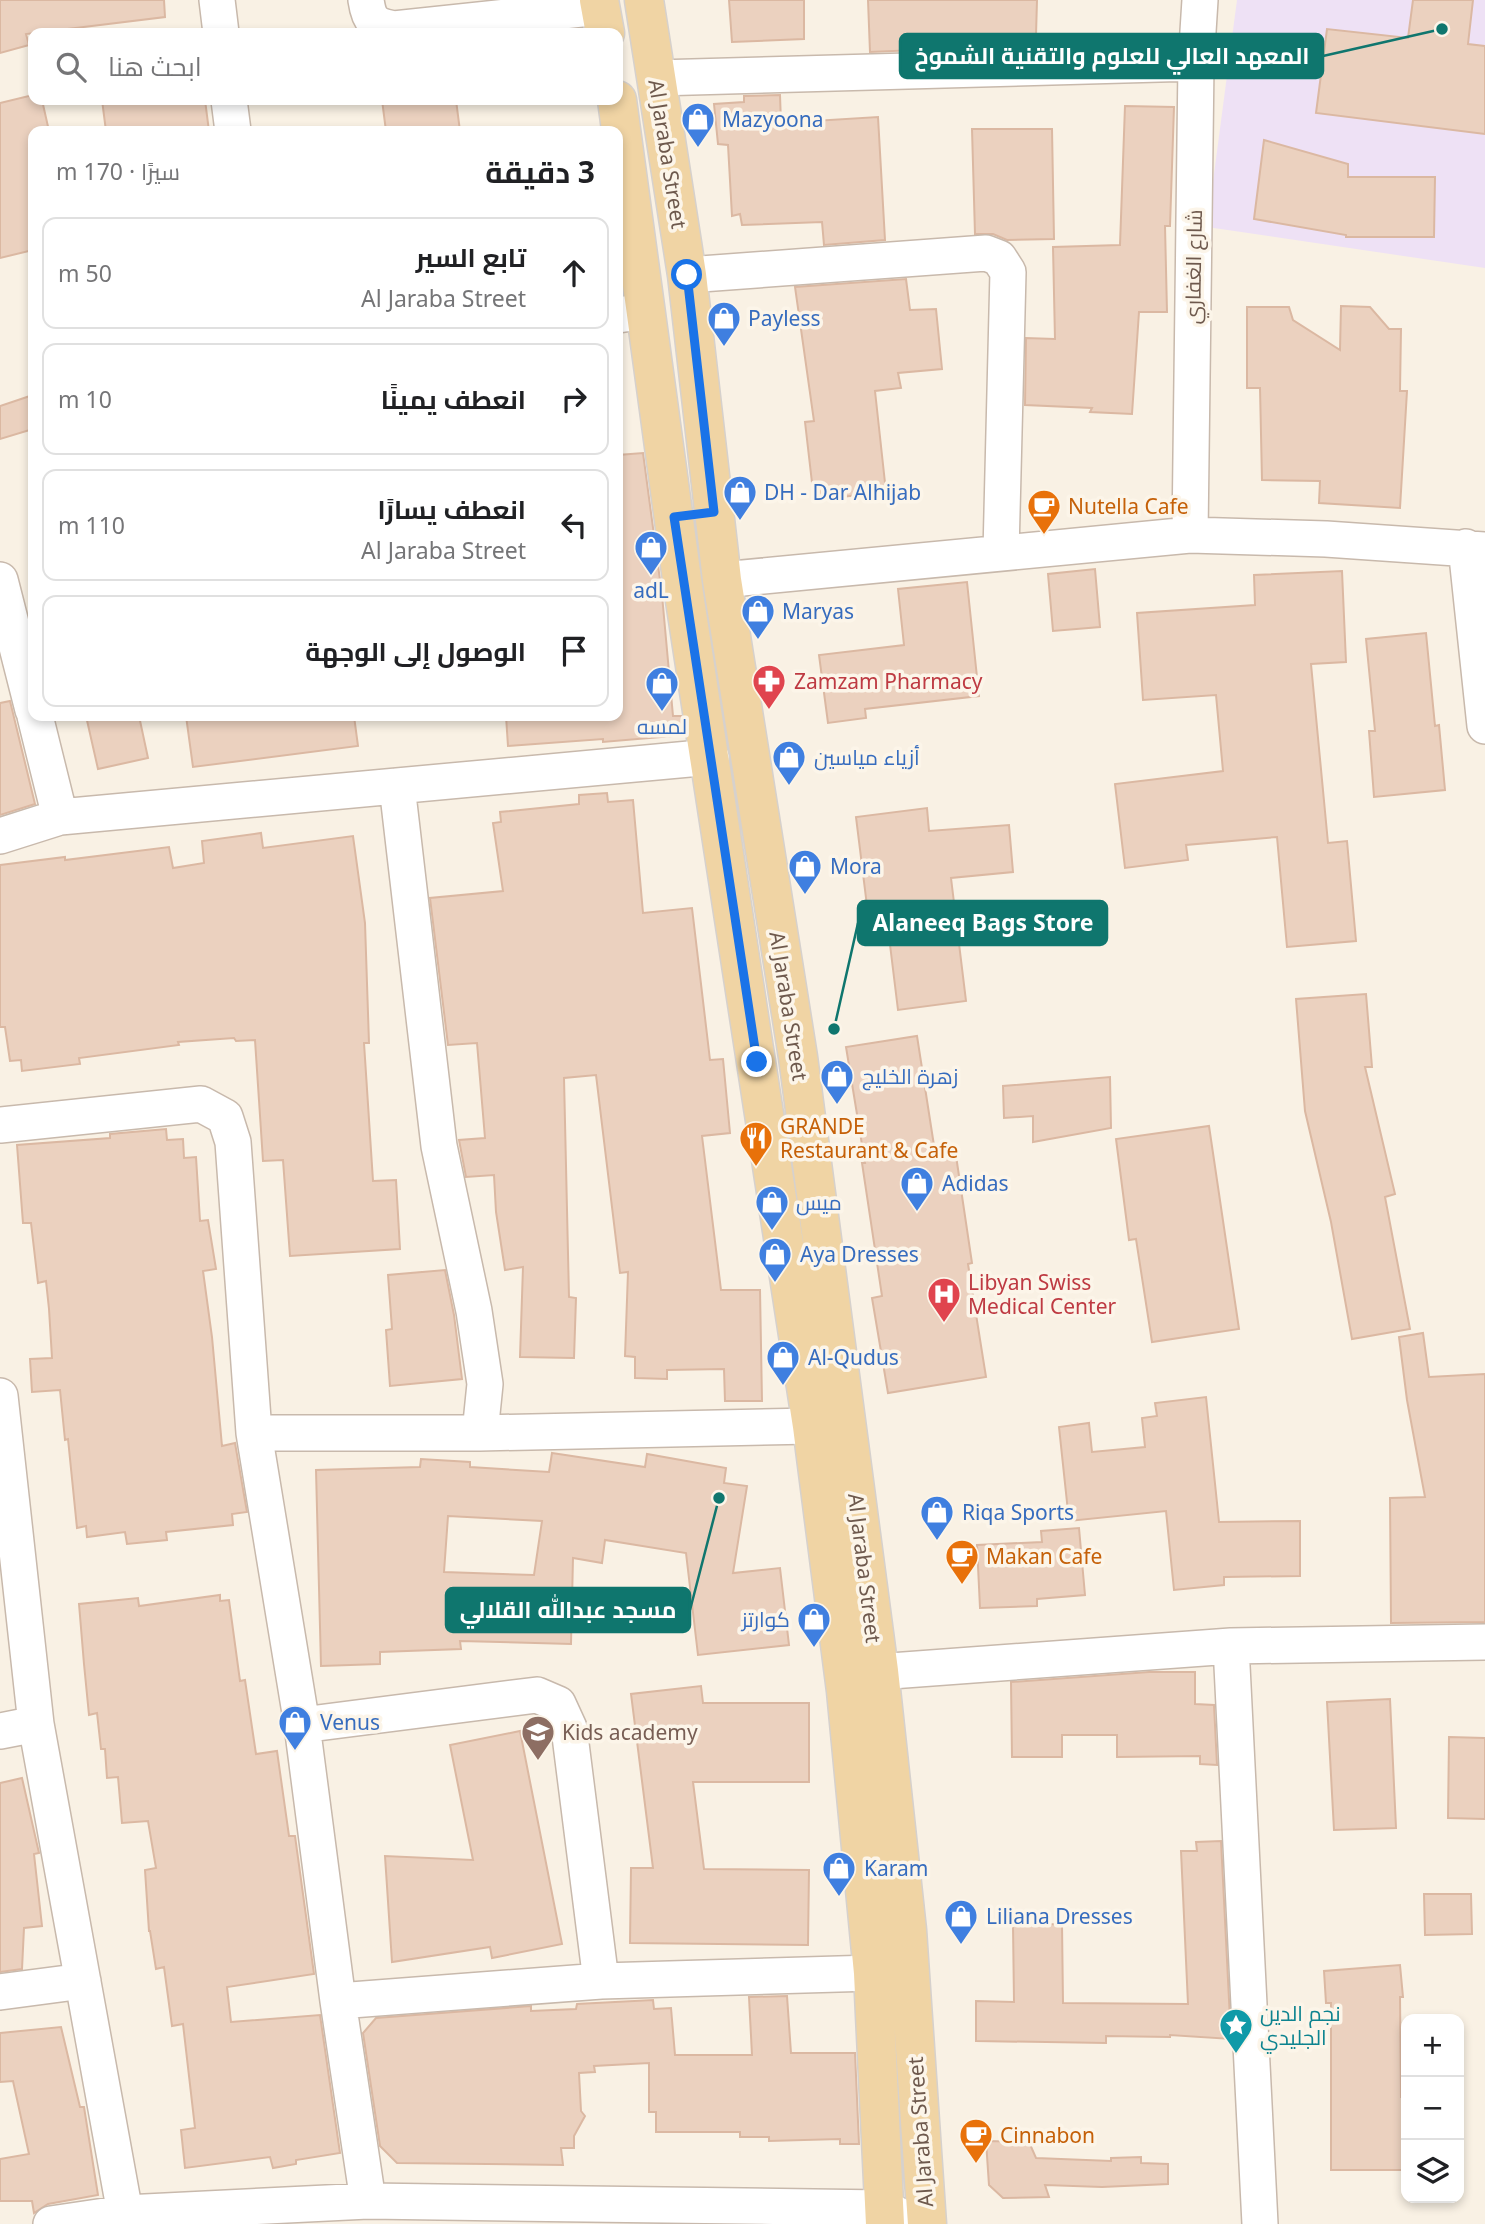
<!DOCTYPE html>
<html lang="ar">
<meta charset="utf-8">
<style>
:root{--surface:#fff;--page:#f2f2f2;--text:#202124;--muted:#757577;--line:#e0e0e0}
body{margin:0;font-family:"Noto Sans",Cairo,sans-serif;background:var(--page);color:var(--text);direction:rtl}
.controls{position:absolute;right:21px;bottom:21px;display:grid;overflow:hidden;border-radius:14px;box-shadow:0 4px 10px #0003}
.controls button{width:63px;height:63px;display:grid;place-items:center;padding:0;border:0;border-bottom:2px solid var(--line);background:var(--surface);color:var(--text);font:35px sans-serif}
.stop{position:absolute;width:21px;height:21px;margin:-16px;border:5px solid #1a73e8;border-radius:50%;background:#fff}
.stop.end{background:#1a73e8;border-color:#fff;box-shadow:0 2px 7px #0008}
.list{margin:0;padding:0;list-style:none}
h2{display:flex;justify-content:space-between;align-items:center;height:91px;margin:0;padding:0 28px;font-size:30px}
h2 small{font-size:23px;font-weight:400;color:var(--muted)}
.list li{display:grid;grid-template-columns:46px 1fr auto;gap:21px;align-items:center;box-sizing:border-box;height:112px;margin:0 14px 14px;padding:0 14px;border:2px solid var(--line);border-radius:14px}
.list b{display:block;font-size:26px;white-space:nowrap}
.list p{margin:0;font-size:23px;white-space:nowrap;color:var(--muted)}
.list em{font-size:23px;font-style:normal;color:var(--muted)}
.icon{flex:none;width:38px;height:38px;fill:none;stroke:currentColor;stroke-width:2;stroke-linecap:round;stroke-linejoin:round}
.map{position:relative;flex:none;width:1485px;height:2224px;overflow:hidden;direction:ltr}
.search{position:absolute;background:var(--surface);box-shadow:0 4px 10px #0003;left:28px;top:28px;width:595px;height:77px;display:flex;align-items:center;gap:18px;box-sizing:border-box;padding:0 24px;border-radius:14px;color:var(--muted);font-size:26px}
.panel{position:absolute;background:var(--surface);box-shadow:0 4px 10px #0003;left:28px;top:126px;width:595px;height:595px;border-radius:14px;direction:rtl}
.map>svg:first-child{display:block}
</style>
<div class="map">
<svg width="1485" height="2224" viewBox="0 0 1485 2224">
<rect width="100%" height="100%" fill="#f9f1e4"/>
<path fill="#eee1f5" d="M1237,0H1485V268L1207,227Z"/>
<path fill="#ebd1bf" stroke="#dbb8a2" stroke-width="2" fill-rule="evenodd" d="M0,0H164L165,17L26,34L29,45L0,53Z
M729,0H804V39L732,42Z
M868,0H1037L1036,35L987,34V47L870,52Z
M1413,0H1473L1468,44L1485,46V134L1316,113L1327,29L1408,38Z
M33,95V100H42L49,131H33V250L0,258V103Z
M780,95L781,123L878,117L885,240L824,245L822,222L742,225L740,214L732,216L728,145L718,144L714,104L744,102V96Z
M102,100H205L209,131H106Z
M382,100H456L460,131H386Z
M1125,106L1174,107L1170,226H1165L1167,312H1139L1132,414L1090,412L1092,408L1025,405L1026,338L1055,339L1053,247L1120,245Z
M972,129H1052L1054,239L1007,240L993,234H975Z
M1264,140L1348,164V177H1435L1434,237H1346V235L1254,219Z
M906,279L910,310L936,309L942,369L898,373L901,388L875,391L886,492L814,500L805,422L814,421L795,287Z
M1341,306L1370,307L1389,329H1401L1400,391H1407L1400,508L1319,503L1320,481L1262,480L1260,388H1247V307H1289L1293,320L1340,350Z
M33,395V429L0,439V406Z
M643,453L662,595L673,716H681L684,735L603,742V739L508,746L506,716H618V455Z
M1095,569L1100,627L1053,631L1048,574Z
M1342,571L1346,662L1311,664L1328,843L1347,841L1356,941L1287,947L1277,837L1186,845L1188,860L1125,868L1115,784L1223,771L1216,695L1143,700L1137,613L1255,605L1254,575Z
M967,582L979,696L865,709L866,718L828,723L819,655L904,645L898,589Z
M1426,633L1435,726L1439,725L1445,790L1374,797L1369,731H1375L1366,639Z
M10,701L35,804L0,815V703Z
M86,716H139L148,758L98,769Z
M186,716H354L358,746L193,767Z
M607,793L608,802L633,800L643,913L692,908L710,1060L723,1059L730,1133L702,1136L721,1290H760L762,1401H725L724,1369L667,1370V1379L635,1378V1357L625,1356L628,1272L620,1273L596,1075L564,1078L569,1297L576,1298L574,1358L520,1357L523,1267L505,1270L496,1212L494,1175L466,1177L459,1140L485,1138L477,1043L448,1045L430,898L503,891L493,823L501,822L500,812L579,804V795Z
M927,808L929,831L1009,825L1013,872L951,878L966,1001L898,1010L886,912L868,914L856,817Z
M261,833L263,848L353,836L365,923L369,1043H364L373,1181L396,1180L400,1249L290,1256L283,1160L263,1161L255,1040L236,1041L234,1038L178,1042L179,1045L79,1058L80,1064L22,1071L21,1060L10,1061L5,1027H0V865L65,857V860L169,847L173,868L204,863L202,841Z
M1366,994L1372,1067H1365L1395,1194L1385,1197L1410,1329L1352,1339L1331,1222L1305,1111L1296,999Z
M917,1036L935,1152L955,1149L972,1263L968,1264L986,1377L888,1393L872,1298L882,1296L862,1163H865L846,1047Z
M1110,1077L1111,1128L1033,1142V1116L1004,1118L1003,1086Z
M1209,1126L1239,1329L1152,1342L1136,1239L1129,1240L1116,1139Z
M166,1129L167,1140L183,1139L184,1158L196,1157L200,1221L208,1220L216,1269L203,1271L212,1337L222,1446L235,1443L247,1512L232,1514L233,1525L166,1532L167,1540L127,1544L125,1532L87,1537L86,1526L77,1528L68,1439L65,1440L60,1390L32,1392L30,1359L52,1358L49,1309L46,1281L38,1283L31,1223H23L17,1145L110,1138V1134Z
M445,1270L454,1315L462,1379L390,1386L386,1330L392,1329L388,1275Z
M1423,1333L1429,1377L1485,1374V1622L1391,1623L1390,1498L1425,1497L1407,1400L1399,1337Z
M1206,1397L1219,1522L1300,1521V1576L1224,1577V1585L1174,1590L1166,1511L1069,1521L1059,1427L1089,1423L1092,1452L1145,1447L1142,1418L1157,1416L1155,1403Z
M552,1453L645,1467L647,1454L726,1468L724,1483L747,1486L733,1573L780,1568L789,1645L698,1655L686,1553L605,1540L602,1563L573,1558L571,1644L460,1641L461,1649L380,1652V1664L321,1666L316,1470L420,1467L421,1459L470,1462V1467L549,1472ZM448,1516L542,1521L534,1575L444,1572Z
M1079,1528L1085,1595L1037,1599V1606L980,1608L977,1545L1042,1542L1041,1531Z
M220,1595V1601L229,1600L240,1681L245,1680L256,1754L277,1751L289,1836H295L314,1974L227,1987L231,2022L320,2015L340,2153L296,2160V2164L273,2168L270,2157L185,2168L181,2130L195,2128L183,2024L172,2026L164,1967L156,1969L150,1931H149L145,1870L156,1868L148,1821L122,1823L118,1777L107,1778L105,1749H101L97,1713L89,1715L84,1664L79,1604L138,1598L139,1606Z
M1149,1672H1195V1704L1214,1705L1217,1765L1200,1764V1756L1117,1757V1735H1062V1757H1012L1011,1682Z
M701,1686L703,1703H809V1782H693L704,1869L809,1870L808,1945L630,1943L631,1868H653L631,1694Z
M1390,1699L1396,1828L1334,1830L1327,1702Z
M520,1731L562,1944L492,1958L490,1947L392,1962L385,1856L473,1860L450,1745Z
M1449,1737L1485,1738V1819L1448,1818Z
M22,1778L39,1853L34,1854L42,1926L24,1928L22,1969L0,1972V1783Z
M1221,1841L1231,2039L1170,2035V2037L1106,2036V2043L976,2041V2001L1014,2002L1013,1925L1062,1924L1063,2003L1188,2004L1181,1851H1197L1196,1842Z
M1424,1894H1471L1472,1934L1425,1935Z
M1400,1965L1403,1997H1400L1401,2097H1406V2170H1331V2003H1326L1324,1971Z
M787,1996L791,2053H855L859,2144H840V2139L769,2141V2137H740V2132H656V2112H649V2063L594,2066L595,2072L579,2073L581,2111L585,2116L574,2136V2148H561L563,2165L397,2163L380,2146L363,2033L376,2018L531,2006V2011L576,2009L577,2004L653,2000L654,2009L671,2008L675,2055H752L749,1997Z
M61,2027L80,2107H84L98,2195L48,2204L34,2213L32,2201H0V2159L29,2154L13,2081L0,2082V2033Z
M986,2141L1029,2142L1036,2158L1111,2161V2158L1141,2157V2163L1168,2164V2184L1102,2187L1045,2185L1049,2197L1003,2198L989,2185Z"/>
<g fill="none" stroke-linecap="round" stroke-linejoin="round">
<defs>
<path id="minor" d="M217,0L221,33
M366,0C369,21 374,25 394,29L600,7
M656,78L1196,63
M229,100L233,131
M687,275L986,253L999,258L1008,272L1001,552
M618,315L645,311
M1190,535L1196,63L1200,0
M1466,547L1485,726
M0,580L33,710
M722,580L1190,535L1326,539L1485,550
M35,716L60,817
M397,786L439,1146L474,1311L485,1384L480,1433
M0,836L60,817L711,757
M0,1125L201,1104L225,1117L233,1142L254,1433L302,1725L338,2001L368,2201
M0,1396L36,1724L125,2213
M254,1433H480L812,1426
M1231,1646L1260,2224
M850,1674L1231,1646L1485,1642
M302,1725L537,1695L558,1704L569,1728L601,1981
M0,1731L36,1724
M0,1992L83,1981
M338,2001L601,1981L873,1973
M51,2224L125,2213L368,2201L884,2208L916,2224"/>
<path id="primary" d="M599,0L605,33
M644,0L687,275L722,580L798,1057L879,1671L907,1930L927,2224
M617,100L684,594L812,1426L846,1691L873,1973L885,2224"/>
</defs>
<use href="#minor" stroke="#c8b9ac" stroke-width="38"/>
<use href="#primary" stroke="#d6d1cd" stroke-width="41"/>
<use href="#minor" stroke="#fff" stroke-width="35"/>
<use href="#primary" stroke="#f0d4a4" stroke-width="38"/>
</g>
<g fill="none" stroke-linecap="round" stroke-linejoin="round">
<path stroke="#1a73e8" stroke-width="9" d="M687,275L714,512L674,517L757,1062"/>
</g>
<defs>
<symbol id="shop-pin" viewBox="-11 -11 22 30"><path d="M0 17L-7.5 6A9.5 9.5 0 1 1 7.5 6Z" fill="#3f7fe0" stroke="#fcf5e9"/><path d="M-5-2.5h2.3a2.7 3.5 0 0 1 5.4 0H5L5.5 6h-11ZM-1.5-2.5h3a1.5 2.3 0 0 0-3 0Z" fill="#fff"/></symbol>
<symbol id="cafe-pin" viewBox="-11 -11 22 30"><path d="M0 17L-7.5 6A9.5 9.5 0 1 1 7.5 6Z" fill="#e8710a" stroke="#fcf5e9"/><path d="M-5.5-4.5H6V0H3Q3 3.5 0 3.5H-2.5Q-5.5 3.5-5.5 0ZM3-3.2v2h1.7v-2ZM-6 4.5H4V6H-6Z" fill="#fff"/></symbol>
<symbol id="pharmacy-pin" viewBox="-11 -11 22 30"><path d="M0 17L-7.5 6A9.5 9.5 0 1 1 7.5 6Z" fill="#e0444e" stroke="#fcf5e9"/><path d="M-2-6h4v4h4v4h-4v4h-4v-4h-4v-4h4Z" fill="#fff"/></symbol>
<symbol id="restaurant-pin" viewBox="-11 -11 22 30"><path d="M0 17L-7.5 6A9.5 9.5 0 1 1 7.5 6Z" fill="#e8710a" stroke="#fcf5e9"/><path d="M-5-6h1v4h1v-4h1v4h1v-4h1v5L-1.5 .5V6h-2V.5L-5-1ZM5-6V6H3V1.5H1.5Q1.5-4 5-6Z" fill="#fff"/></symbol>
<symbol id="hospital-pin" viewBox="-11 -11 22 30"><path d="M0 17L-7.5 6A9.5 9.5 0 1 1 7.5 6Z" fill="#e0444e" stroke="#fcf5e9"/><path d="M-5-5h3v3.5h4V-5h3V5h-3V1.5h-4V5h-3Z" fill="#fff"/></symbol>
<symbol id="school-pin" viewBox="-11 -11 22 30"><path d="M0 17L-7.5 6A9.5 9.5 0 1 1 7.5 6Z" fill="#8d6e63" stroke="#fcf5e9"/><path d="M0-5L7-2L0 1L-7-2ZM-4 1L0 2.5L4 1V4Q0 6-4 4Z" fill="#fff"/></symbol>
<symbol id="sight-pin" viewBox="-11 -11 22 30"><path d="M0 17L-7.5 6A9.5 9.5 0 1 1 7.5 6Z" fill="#0f9aa8" stroke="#fcf5e9"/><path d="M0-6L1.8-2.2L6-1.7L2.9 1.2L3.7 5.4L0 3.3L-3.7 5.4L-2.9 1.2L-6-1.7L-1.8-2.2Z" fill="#fff"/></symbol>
</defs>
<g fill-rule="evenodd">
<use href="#shop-pin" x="679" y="100" width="38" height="52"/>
<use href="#shop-pin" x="705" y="299" width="38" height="52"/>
<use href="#shop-pin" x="721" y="473" width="38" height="52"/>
<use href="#cafe-pin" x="1025" y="487" width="38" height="52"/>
<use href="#shop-pin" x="632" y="528" width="38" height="52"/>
<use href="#shop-pin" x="739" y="592" width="38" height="52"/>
<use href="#pharmacy-pin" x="750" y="662" width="38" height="52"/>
<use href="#shop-pin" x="643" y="664" width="38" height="52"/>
<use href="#shop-pin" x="770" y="738" width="38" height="52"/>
<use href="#shop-pin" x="786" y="847" width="38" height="52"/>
<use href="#shop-pin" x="818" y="1057" width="38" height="52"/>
<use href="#restaurant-pin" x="737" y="1119" width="38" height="52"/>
<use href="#shop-pin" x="898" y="1164" width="38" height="52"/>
<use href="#shop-pin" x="753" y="1183" width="38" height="52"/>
<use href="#shop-pin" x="756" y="1235" width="38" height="52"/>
<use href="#hospital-pin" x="925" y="1275" width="38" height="52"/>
<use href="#shop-pin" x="764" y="1338" width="38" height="52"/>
<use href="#shop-pin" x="918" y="1493" width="38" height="52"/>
<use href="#cafe-pin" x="943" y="1537" width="38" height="52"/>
<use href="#shop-pin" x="795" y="1600" width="38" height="52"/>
<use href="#shop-pin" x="276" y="1703" width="38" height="52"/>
<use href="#school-pin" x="519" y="1713" width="38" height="52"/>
<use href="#shop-pin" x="820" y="1849" width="38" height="52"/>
<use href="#shop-pin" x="942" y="1897" width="38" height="52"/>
<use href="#sight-pin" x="1217" y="2006" width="38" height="52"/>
<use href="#cafe-pin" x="957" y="2116" width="38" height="52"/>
</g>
<g text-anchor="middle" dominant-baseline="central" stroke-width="7" stroke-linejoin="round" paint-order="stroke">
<g font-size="21" fill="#366cbe" stroke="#fcf5e9" text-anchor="start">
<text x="722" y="119">Mazyoona</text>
<text x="748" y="318">Payless</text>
<text x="764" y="492">DH - Dar Alhijab</text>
<text x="651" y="590" text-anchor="middle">adL</text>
<text x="782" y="611">Maryas</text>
<text x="662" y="726" text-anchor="middle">لمسه</text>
<text x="814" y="757">أزياء مياسين</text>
<text x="830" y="866">Mora</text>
<text x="862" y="1076">زهرة الخليج</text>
<text x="942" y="1183">Adidas</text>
<text x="796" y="1202">ميس</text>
<text x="800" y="1254">Aya Dresses</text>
<text x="808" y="1357">Al-Qudus</text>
<text x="962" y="1512">Riqa Sports</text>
<text x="790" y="1619" text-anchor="end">كوارتز</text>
<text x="320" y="1722">Venus</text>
<text x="864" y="1868">Karam</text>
<text x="986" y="1916">Liliana Dresses</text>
</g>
<g font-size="21" fill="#6e594d" stroke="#fcf5e9">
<text transform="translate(668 154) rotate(81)">Al Jaraba Street</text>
<text transform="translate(1193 267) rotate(-89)">شارع الغفاري</text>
<text transform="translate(789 1006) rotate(81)">Al Jaraba Street</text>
<text transform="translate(865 1568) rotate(83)">Al Jaraba Street</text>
<text transform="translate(920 2132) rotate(-94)">Al Jaraba Street</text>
</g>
<g font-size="21" fill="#c56008" stroke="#fcf5e9" text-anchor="start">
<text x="1068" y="506">Nutella Cafe</text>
<text x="780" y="1126">GRANDE<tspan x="780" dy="24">Restaurant &amp; Cafe</tspan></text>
<text x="986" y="1556">Makan Cafe</text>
<text x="1000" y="2135">Cinnabon</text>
</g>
<g font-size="21" fill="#be3a42" stroke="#fcf5e9" text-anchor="start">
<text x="794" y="681">Zamzam Pharmacy</text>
<text x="968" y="1282">Libyan Swiss<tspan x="968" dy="24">Medical Center</tspan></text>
</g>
<g font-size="21" fill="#785e54" stroke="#fcf5e9" text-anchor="start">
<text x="562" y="1732">Kids academy</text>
</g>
<g font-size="21" fill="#0d838f" stroke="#fcf5e9" text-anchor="start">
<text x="1260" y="2013">نجم الدين<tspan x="1260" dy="24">الجليدي</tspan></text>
</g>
</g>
<path fill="none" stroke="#0f766e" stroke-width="2.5" d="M1442 29L1323 56M834 1029L858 923M719 1498L690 1610"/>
<g fill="#0f766e" stroke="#fcf5e9" stroke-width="2.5">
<circle cx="1442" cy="29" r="7"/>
<circle cx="834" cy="1029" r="7"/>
<circle cx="719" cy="1498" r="7"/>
</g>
<g fill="#0f766e" stroke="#0f766e" stroke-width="2.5">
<rect x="900" y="34" width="423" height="44" rx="7"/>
<rect x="858" y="901" width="249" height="44" rx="7"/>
<rect x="446" y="1588" width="244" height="44" rx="7"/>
</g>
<g font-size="23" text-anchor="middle" font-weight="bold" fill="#fff">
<text x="1112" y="64">المعهد العالي للعلوم والتقنية الشموخ</text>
<text x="983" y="931">Alaneeq Bags Store</text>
<text x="568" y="1618">مسجد عبدالله القلالي</text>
</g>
</svg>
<div class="controls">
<button>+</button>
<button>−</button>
<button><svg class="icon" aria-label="layers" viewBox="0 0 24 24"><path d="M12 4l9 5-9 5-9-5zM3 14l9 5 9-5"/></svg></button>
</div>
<div class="stop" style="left:687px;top:275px"></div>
<div class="stop end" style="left:757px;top:1062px"></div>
<div class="search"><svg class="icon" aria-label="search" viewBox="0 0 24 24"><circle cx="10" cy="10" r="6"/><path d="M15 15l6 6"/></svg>ابحث هنا</div>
<section class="panel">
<h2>3 دقيقة<small>سيرًا · 170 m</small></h2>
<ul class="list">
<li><svg class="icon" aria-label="ahead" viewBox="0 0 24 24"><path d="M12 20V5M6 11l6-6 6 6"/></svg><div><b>تابع السير</b><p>Al Jaraba Street</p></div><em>50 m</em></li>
<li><svg class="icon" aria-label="right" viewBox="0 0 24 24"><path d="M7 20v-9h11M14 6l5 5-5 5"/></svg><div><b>انعطف يمينًا</b></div><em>10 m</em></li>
<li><svg class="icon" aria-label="left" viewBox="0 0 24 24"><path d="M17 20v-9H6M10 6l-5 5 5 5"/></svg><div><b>انعطف يسارًا</b><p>Al Jaraba Street</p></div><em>110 m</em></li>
<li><svg class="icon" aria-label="arrive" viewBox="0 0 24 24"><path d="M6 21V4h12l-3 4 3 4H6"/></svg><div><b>الوصول إلى الوجهة</b></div></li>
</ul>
</section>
</div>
